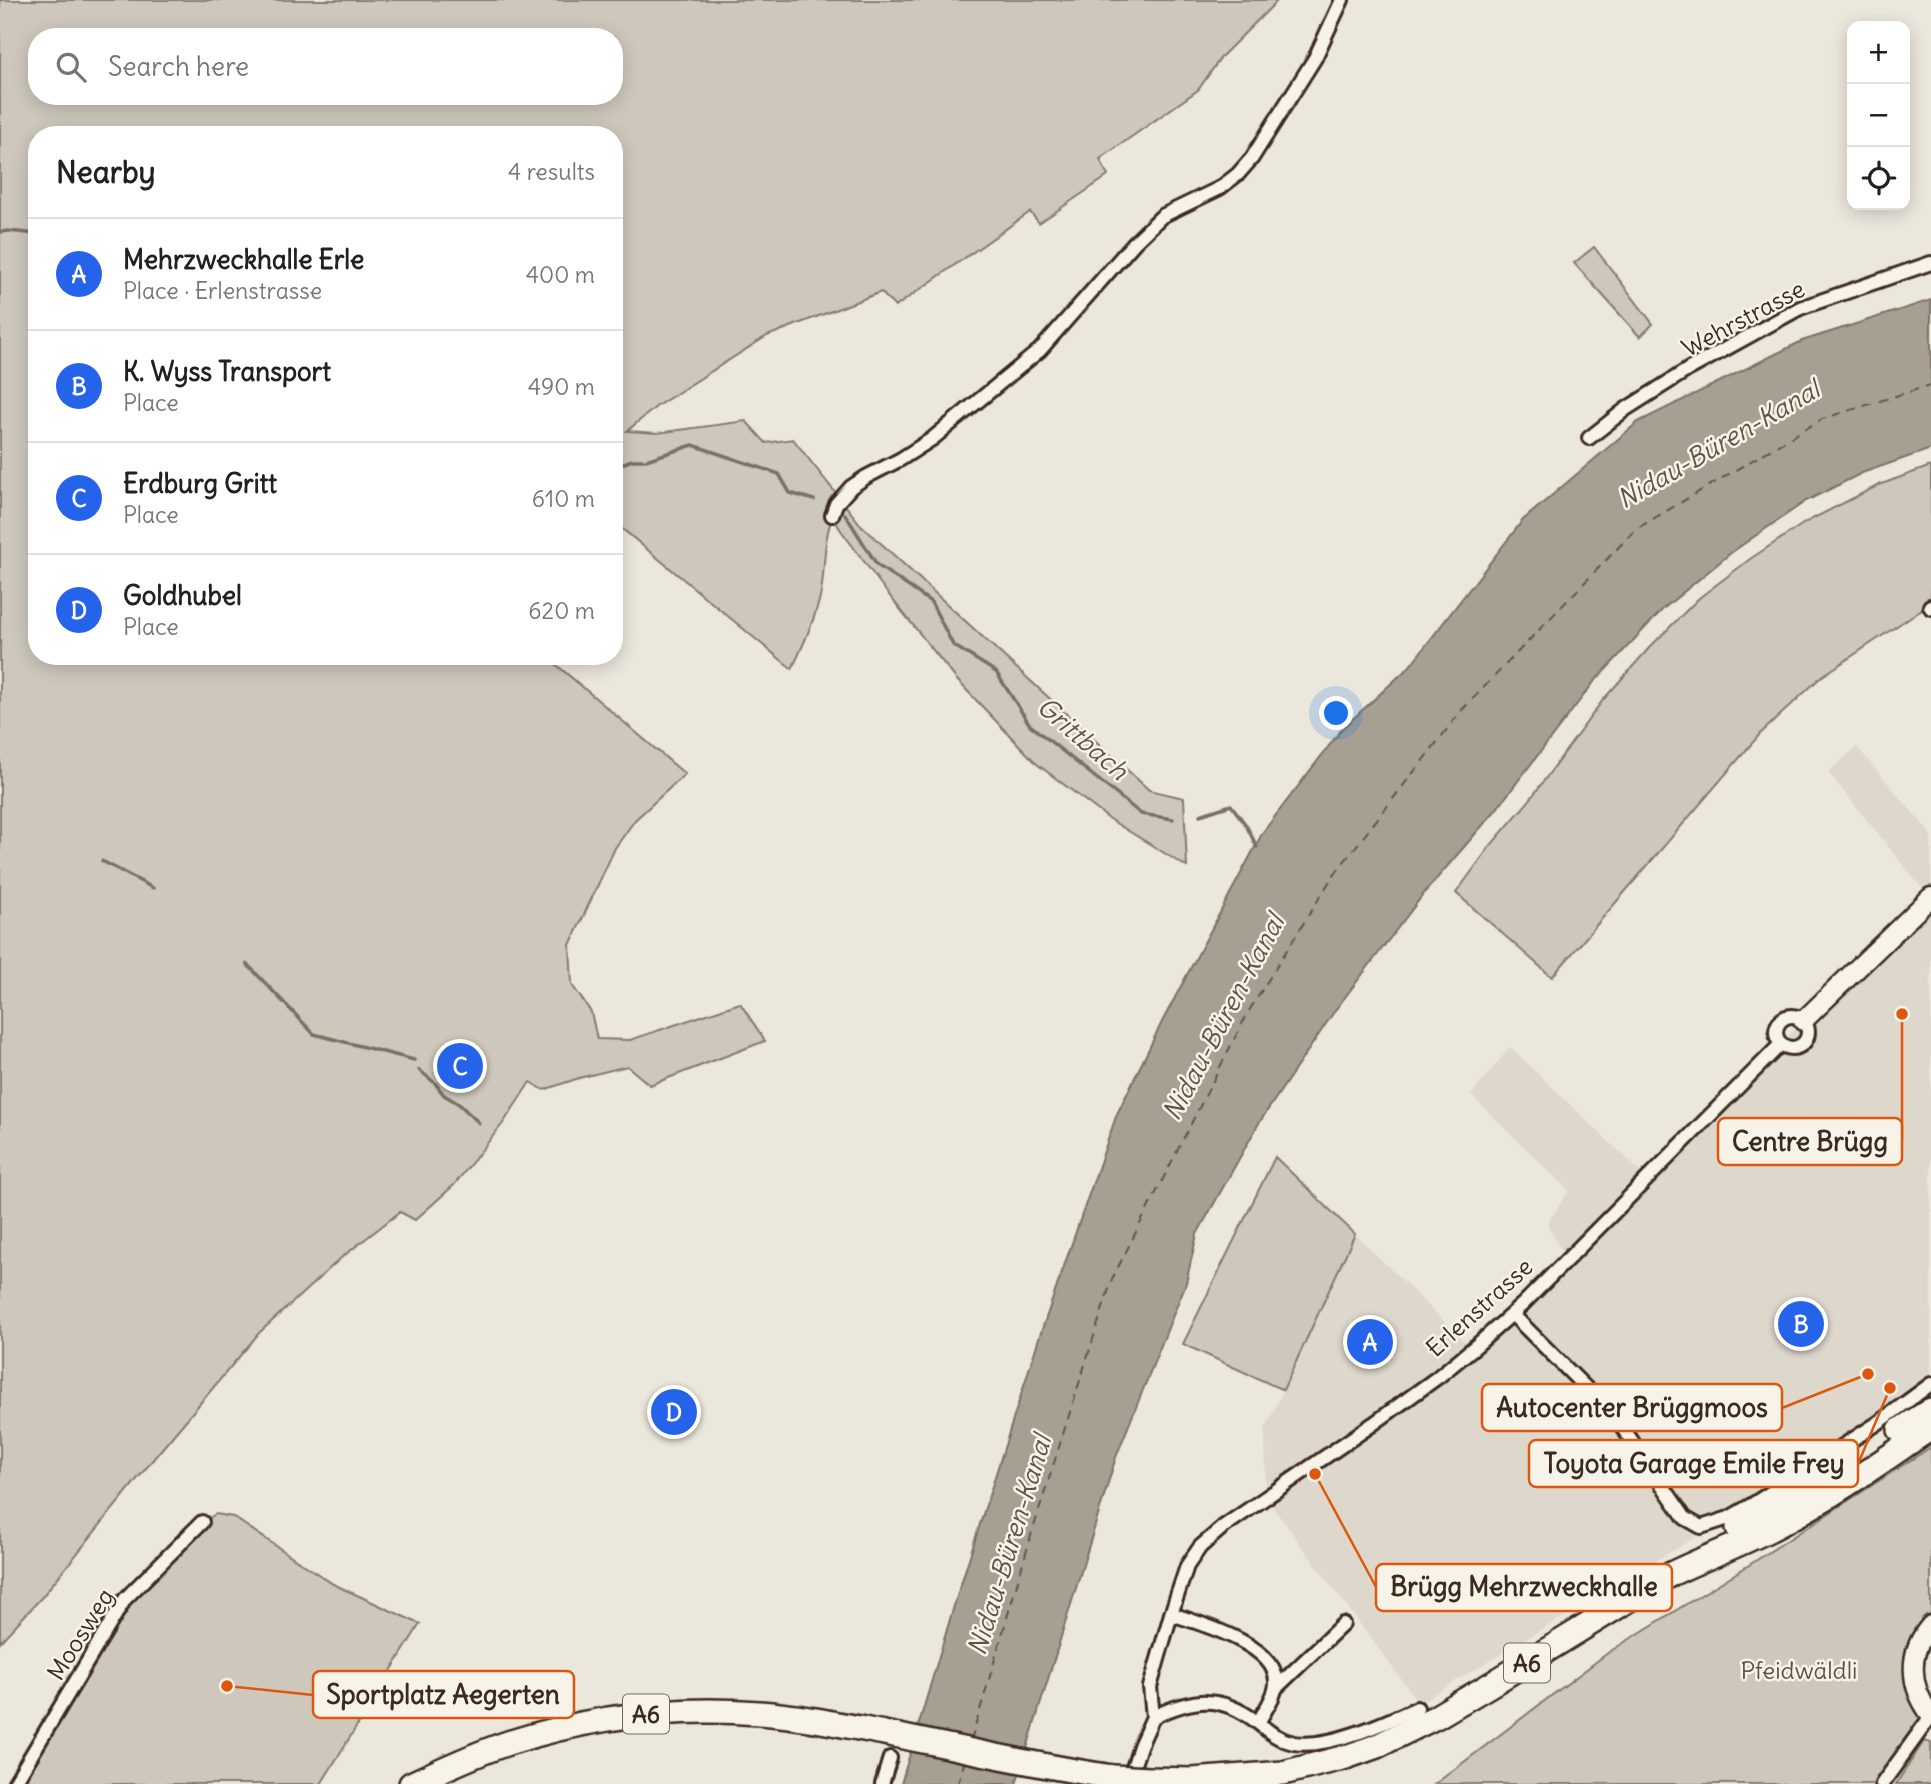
<!DOCTYPE html>
<meta charset="utf-8">
<style>
:root{--surface:#fff;--page:#f2f2f2;--text:#202124;--muted:#757577;--line:#e0e0e0;--accent:#2563eb}
body{margin:0;font-family:Delius,sans-serif;background:var(--page);color:var(--text)}
.controls{position:absolute;right:21px;top:21px;display:grid;overflow:hidden;border-radius:14px;box-shadow:0 4px 18px #0003}
.controls button{width:63px;height:63px;display:grid;place-items:center;padding:0;border:0;border-bottom:2px solid var(--line);background:var(--surface);color:var(--text);font:35px sans-serif}
.you{position:absolute;left:1337px;top:714px;width:24px;height:24px;margin:-18px;border:5px solid #fff;border-radius:50%;background:#1a73e8;box-shadow:0 0 0 10px #1a73e833}
.badge{display:grid;place-items:center;width:46px;height:46px;border-radius:50%;background:var(--accent);color:#fff;font-size:23px;font-weight:700}
.pin{position:absolute;translate:-50% -50%;border:4px solid #fff;box-shadow:0 2px 7px #0006}
.list{margin:0;padding:0;list-style:none}
h2{display:flex;justify-content:space-between;align-items:center;height:91px;margin:0;padding:0 28px;font-size:30px}
h2 small{font-size:23px;font-weight:400;color:var(--muted)}
.list li{display:grid;grid-template-columns:46px 1fr auto;gap:21px;align-items:center;box-sizing:border-box;height:112px;padding:0 28px;border-top:2px solid var(--line)}
.list b{display:block;font-size:26px;white-space:nowrap}
.list p{margin:0;font-size:23px;white-space:nowrap;color:var(--muted)}
.list em{font-size:23px;font-style:normal;color:var(--muted)}
.icon{flex:none;width:38px;height:38px;fill:none;stroke:currentColor;stroke-width:2;stroke-linecap:round;stroke-linejoin:round}
.map{position:relative;flex:none;width:1931px;height:1784px;overflow:hidden}
.search{position:absolute;background:var(--surface);box-shadow:0 4px 18px #0003;left:28px;top:28px;width:595px;height:77px;display:flex;align-items:center;gap:18px;box-sizing:border-box;padding:0 24px;border-radius:28px;color:var(--muted);font-size:26px}
.panel{position:absolute;background:var(--surface);box-shadow:0 4px 18px #0003;left:28px;top:126px;width:595px;height:539px;border-radius:28px}
.map>svg:first-child{display:block}
</style>
<div class="map">
<svg width="1931" height="1784" viewBox="0 0 1931 1784">
<rect width="100%" height="100%" fill="#ece7dc"/>
<filter id="ink" filterUnits="userSpaceOnUse"><feTurbulence type="fractalNoise" baseFrequency=".0143" numOctaves="2"/><feDisplacementMap in="SourceGraphic" scale="14" xChannelSelector="R" yChannelSelector="G"/><feConvolveMatrix kernelMatrix="1 2 1 2 8 2 1 2 1" color-interpolation-filters="sRGB"/></filter>
<g filter="url(#ink)">
<path fill="#ddd7cc" d="M1857,747L1931,834V1388L1707,1530L1419,1703L1266,1498L1265,1430L1355,1234L1464,1341L1477,1345L1568,1259L1563,1253L1547,1224L1569,1191L1471,1095L1510,1047L1648,1179L1803,1021L1930,898L1828,772Z"/>
<path fill="#cec8bc" stroke="#84796d" stroke-width="2" fill-rule="evenodd" d="M0,0H1278L1222,56L1198,90L1100,159L1108,176L1039,223L1030,212L895,307L881,292L767,336L657,406L627,431L657,433L746,421L766,443L793,439L860,524L1149,790L1184,798L1187,867L1109,819L1037,764L957,680L888,594L840,529L833,516C822,541 826,570 820,597C814,622 803,646 792,669L614,522V135H37V656H546L685,774L635,820L615,848L570,945L572,985L591,1012L597,1039L630,1040L740,1003L765,1041L650,1085L627,1066L579,1078L544,1090L530,1082L504,1122L454,1185L415,1220L400,1212L341,1258L259,1333L155,1457L42,1597L0,1642ZM37,37H614V96H37Z
M1594,247L1653,324L1640,337L1574,263Z
M1931,466V603L1821,677L1760,734L1552,977L1456,893L1491,845L1529,801L1603,700L1650,647L1699,598L1750,559L1806,522L1879,485Z
M1275,1157L1355,1234L1283,1390L1183,1344Z
M1931,1447V1625L1915,1652L1931,1715L1882,1784H1435L1609,1652L1749,1565Z
M216,1514L233,1517L333,1584L420,1624L321,1784H14L125,1599L202,1522Z
M1924,1741L1931,1743V1784H1896Z"/>
<path fill="#a89f93" stroke="#7c7064" stroke-width="2" d="M1931,300V449L1862,473L1806,501L1732,552L1663,609L1594,682L1495,811L1426,891L1336,1009L1259,1123L1197,1234L1186,1283L1116,1457L1016,1784H901L954,1606L1039,1338L1117,1114L1163,1020L1263,832L1342,729L1409,667L1523,520L1638,422L1802,341Z"/>
<g fill="none" stroke-linecap="round" stroke-linejoin="round">
<path stroke="#7c7064" stroke-width="3.5" d="M0,232L8,231L37,234
M614,467L632,460H646L693,445L779,474L790,493L814,500
M845,514L877,565L931,602L953,645L996,672L1030,725L1141,814L1173,819
M1200,815L1231,805L1246,825L1257,847
M102,861L153,888
M247,964L314,1034L414,1060
M419,1070L435,1083L444,1095L459,1104L479,1123"/>
<path stroke="#615347" stroke-width="2" stroke-dasharray="9 7" stroke-linecap="butt" d="M971,1741L1030,1539L1112,1279L1247,1014L1333,876L1462,710L1636,529L1822,419L1931,385
M958,1784L965,1760"/>
<defs>
<path id="street" d="M1589,438L1626,409L1689,369L1800,308L1931,263
M832,515L836,504L851,487L866,477L901,459L932,439L1040,350L1134,243L1162,216L1220,188L1238,174L1252,158L1315,58L1342,0
M1930,606L1931,608
M1776 1032a16 16 0 1 1 32 0a16 16 0 1 1-32 0Z
M1512,1314L1616,1418L1685,1518L1701,1527L1729,1518L1753,1504L1878,1423L1931,1384
M1171,1614C1199,1623 1278,1645 1276,1683C1276,1696 1264,1711 1258,1723
M1276,1688L1343,1624
M1153,1717C1193,1698 1220,1694 1257,1722C1269,1732 1279,1740 1294,1743C1329,1749 1386,1722 1417,1708
M1128,1783L1140,1746L1153,1717L1150,1687L1171,1614L1187,1566L1200,1547L1223,1527L1373,1424L1438,1377L1477,1345L1523,1304L1781,1044
M14,1784L125,1599L202,1522
M882,1784L890,1758
M1882,1784L1931,1716"/>
<path id="secondary" d="M1803,1021L1931,897
M1931,1625C1907,1652 1909,1687 1931,1715"/>
<path id="highway" d="M1900,1430L1931,1410
M1738,1528L1815,1485
M1149,1779L1192,1780L1283,1773L1346,1757L1377,1746L1436,1717L1495,1682L1671,1574C1708,1556 1748,1542 1784,1522C1835,1495 1883,1460 1931,1428
M411,1784C443,1769 475,1754 508,1743C589,1717 674,1706 759,1713C801,1716 843,1725 884,1733C960,1748 1036,1766 1113,1777"/>
</defs>
<use href="#street" stroke="#3b2a1e" stroke-width="18"/>
<use href="#secondary" stroke="#3b2a1e" stroke-width="23"/>
<use href="#highway" stroke="#3b2a1e" stroke-width="28"/>
<use href="#street" stroke="#f7f3e8" stroke-width="12"/>
<use href="#secondary" stroke="#f7f3e8" stroke-width="18"/>
<use href="#highway" stroke="#f7f3e8" stroke-width="23"/>
<defs>
<path id="highway-bridge" d="M1113,1777L1149,1779"/>
</defs>
<use href="#highway-bridge" stroke="#3b2a1e" stroke-width="28" stroke-linecap="butt"/>
<use href="#highway-bridge" stroke="#f7f3e8" stroke-width="23"/>
</g>
</g>
<g text-anchor="middle" dominant-baseline="central" stroke-width="5" stroke-linejoin="round" paint-order="stroke">
<g fill="#f7f3e8" stroke="#73665b" stroke-width="2">
<rect x="1504" y="1643.5" width="46" height="39" rx="5"/>
<rect x="623" y="1694.5" width="46" height="39" rx="5"/>
</g>
<g font-size="23" font-weight="bold" fill="#3b2a1e">
<text x="1527" y="1663">A6</text>
<text x="646" y="1714">A6</text>
</g>
<g font-size="24" fill="#3b2a1e" stroke="#f7f3e8">
<text transform="translate(1743 318) rotate(-28)">Wehrstrasse</text>
<text transform="translate(1479 1307) rotate(-42)">Erlenstrasse</text>
<text transform="translate(80 1634) rotate(-58)">Moosweg</text>
</g>
<g font-size="24" fill="#605246" stroke="#f7f3e8">
<text x="1799" y="1670">Pfeidwäldli</text>
</g>
<g font-size="26" font-style="italic" fill="#615347" stroke="#f7f3e8">
<text transform="translate(1718 444) rotate(-30)">Nidau-Büren-Kanal</text>
<text transform="translate(1083 738) rotate(41)">Grittbach</text>
<text transform="translate(1223 1017) rotate(-62)">Nidau-Büren-Kanal</text>
<text transform="translate(1009 1545) rotate(-73)">Nidau-Büren-Kanal</text>
</g>
</g>
<path fill="none" stroke="#df570d" stroke-width="2.5" d="M1902 1014L1902 1142M1868 1374L1782 1408M1890 1388L1858 1464M1315 1474L1376 1587M227 1686L313 1695"/>
<g fill="#df570d" stroke="#f7f3e8" stroke-width="2.5">
<circle cx="1902" cy="1014" r="7"/>
<circle cx="1868" cy="1374" r="7"/>
<circle cx="1890" cy="1388" r="7"/>
<circle cx="1315" cy="1474" r="7"/>
<circle cx="227" cy="1686" r="7"/>
</g>
<g fill="#f7f3e8" stroke="#df570d" stroke-width="2.5">
<rect x="1718" y="1118" width="184" height="47" rx="7"/>
<rect x="1482" y="1384" width="300" height="47" rx="7"/>
<rect x="1529" y="1440" width="329" height="47" rx="7"/>
<rect x="1376" y="1564" width="296" height="47" rx="7"/>
<rect x="313" y="1671" width="261" height="47" rx="7"/>
</g>
<g font-size="26" text-anchor="middle" font-weight="bold" fill="#3b2a1e">
<text x="1810" y="1151">Centre Brügg</text>
<text x="1632" y="1417">Autocenter Brüggmoos</text>
<text x="1694" y="1473">Toyota Garage Emile Frey</text>
<text x="1524" y="1596">Brügg Mehrzweckhalle</text>
<text x="443" y="1704">Sportplatz Aegerten</text>
</g>
</svg>
<div class="controls">
<button>+</button>
<button>−</button>
<button><svg class="icon" aria-label="locate" viewBox="0 0 24 24"><circle cx="12" cy="12" r="6"/><path d="M12 2v4M12 18v4M2 12h4M18 12h4"/></svg></button>
</div>
<div class="you"></div>
<div class="pin badge" style="left:1370px;top:1342px">A</div>
<div class="pin badge" style="left:1801px;top:1324px">B</div>
<div class="pin badge" style="left:460px;top:1066px">C</div>
<div class="pin badge" style="left:674px;top:1412px">D</div>
<div class="search"><svg class="icon" aria-label="search" viewBox="0 0 24 24"><circle cx="10" cy="10" r="6"/><path d="M15 15l6 6"/></svg>Search here</div>
<section class="panel">
<h2>Nearby<small>4 results</small></h2>
<ul class="list">
<li><span class="badge">A</span><div><b>Mehrzweckhalle Erle</b><p>Place · Erlenstrasse</p></div><em>400 m</em></li>
<li><span class="badge">B</span><div><b>K. Wyss Transport</b><p>Place</p></div><em>490 m</em></li>
<li><span class="badge">C</span><div><b>Erdburg Gritt</b><p>Place</p></div><em>610 m</em></li>
<li><span class="badge">D</span><div><b>Goldhubel</b><p>Place</p></div><em>620 m</em></li>
</ul>
</section>
</div>
